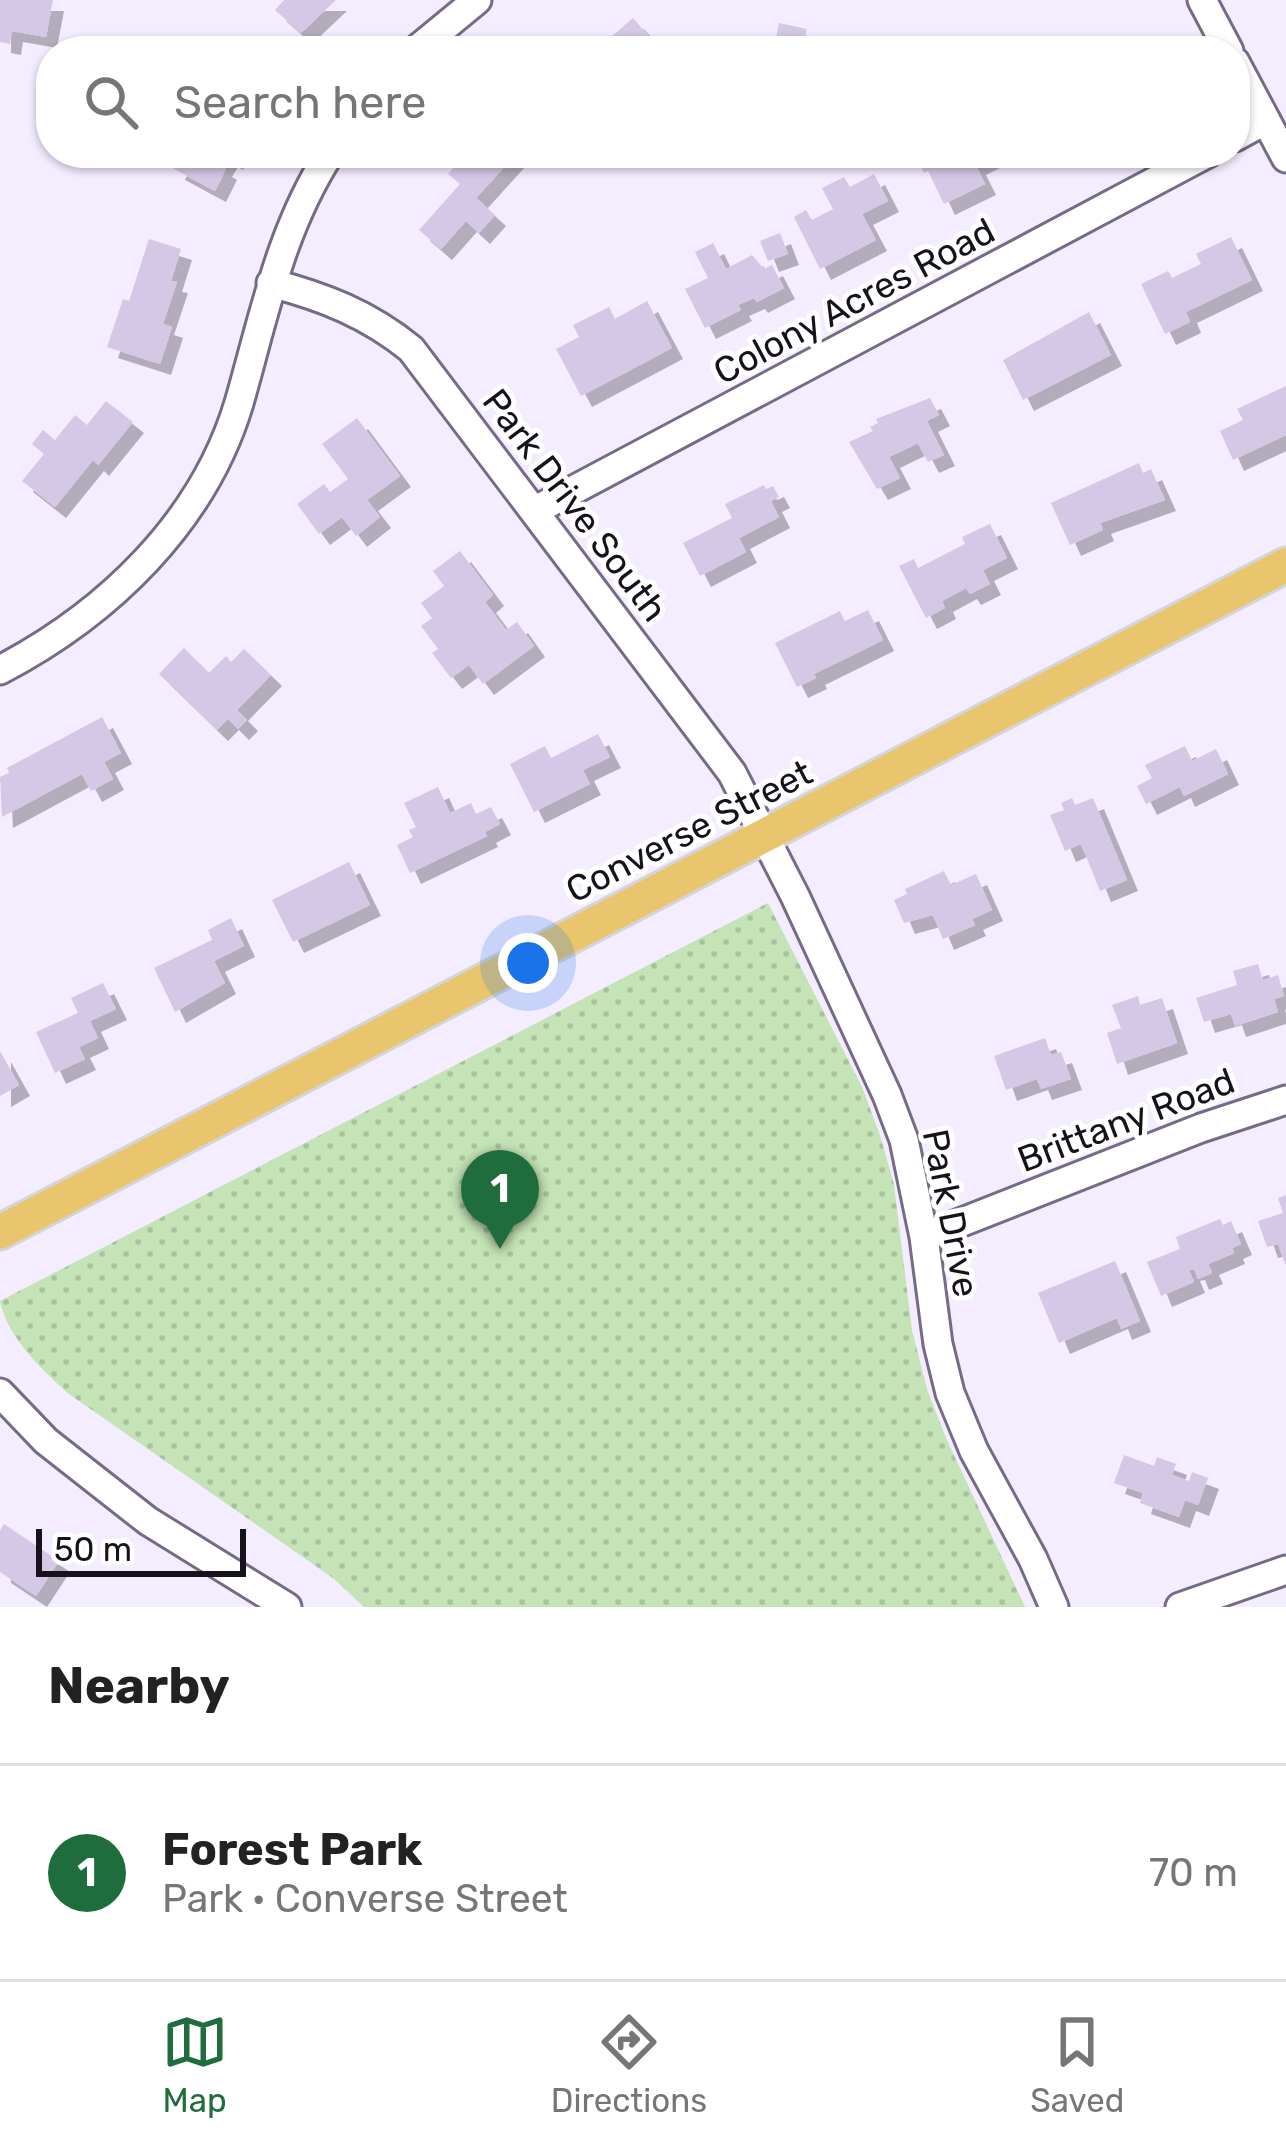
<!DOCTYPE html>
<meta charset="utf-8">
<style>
:root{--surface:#fff;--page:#f2f2f2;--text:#222;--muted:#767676;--line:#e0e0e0;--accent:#1f6d3c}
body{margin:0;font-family:Rubik,sans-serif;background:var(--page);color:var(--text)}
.scale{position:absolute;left:36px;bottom:30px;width:210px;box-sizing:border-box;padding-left:12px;border:6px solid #16121c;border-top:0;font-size:33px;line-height:42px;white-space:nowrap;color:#16121c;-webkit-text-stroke:9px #fff;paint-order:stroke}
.you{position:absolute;left:528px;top:963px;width:42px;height:42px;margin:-30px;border:9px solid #fff;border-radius:50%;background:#1a73e8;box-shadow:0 0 0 18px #1a73e833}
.badge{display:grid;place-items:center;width:78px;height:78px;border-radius:50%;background:var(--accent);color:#fff;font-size:39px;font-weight:700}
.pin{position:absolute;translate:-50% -99px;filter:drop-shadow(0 3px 6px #0008)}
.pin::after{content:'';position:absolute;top:63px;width:42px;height:36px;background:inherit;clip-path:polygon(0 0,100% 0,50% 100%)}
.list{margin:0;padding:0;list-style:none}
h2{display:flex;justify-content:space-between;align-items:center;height:156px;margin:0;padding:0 48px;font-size:51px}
h2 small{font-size:39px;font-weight:400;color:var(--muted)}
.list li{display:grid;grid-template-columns:78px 1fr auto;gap:36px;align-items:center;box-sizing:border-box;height:216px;padding:0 48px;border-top:3px solid var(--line)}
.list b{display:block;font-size:45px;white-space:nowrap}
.list p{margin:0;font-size:39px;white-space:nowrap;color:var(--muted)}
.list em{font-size:39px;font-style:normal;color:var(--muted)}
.icon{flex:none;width:66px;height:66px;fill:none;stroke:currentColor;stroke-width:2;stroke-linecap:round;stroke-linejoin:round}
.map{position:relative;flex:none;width:1286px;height:1607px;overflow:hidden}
.search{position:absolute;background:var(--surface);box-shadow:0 3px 9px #0004;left:36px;right:36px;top:36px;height:132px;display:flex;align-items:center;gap:30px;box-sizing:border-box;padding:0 42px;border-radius:48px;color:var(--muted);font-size:45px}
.sheet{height:372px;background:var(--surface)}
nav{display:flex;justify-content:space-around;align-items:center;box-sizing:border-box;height:168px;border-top:3px solid var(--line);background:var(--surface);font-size:33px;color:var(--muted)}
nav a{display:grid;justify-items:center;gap:6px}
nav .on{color:var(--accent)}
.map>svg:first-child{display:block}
</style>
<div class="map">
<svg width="1286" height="1607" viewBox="0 0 1286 1607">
<defs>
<pattern id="park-dots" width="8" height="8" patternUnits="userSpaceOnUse" patternTransform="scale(3)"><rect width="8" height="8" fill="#c4e3b6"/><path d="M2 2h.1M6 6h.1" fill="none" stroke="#a8c29c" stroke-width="1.8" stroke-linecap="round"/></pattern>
<filter id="shadow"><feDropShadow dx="11" dy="11" stdDeviation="0" flood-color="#0004"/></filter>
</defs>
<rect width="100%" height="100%" fill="#f4ecff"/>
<path fill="url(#park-dots)" d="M768,903L862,1087L880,1135L894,1185L912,1330L927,1389L946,1438L1025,1607H364L333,1578L69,1394C43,1371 7,1337 0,1301Z"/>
<path fill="#d4c8e6" filter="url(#shadow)" d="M0,0H53L46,37L12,31L10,44L0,42Z
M284,0H336L301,33L275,10Z
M633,18L651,39L637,51H584L591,45L596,50Z
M779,23L807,29L802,49L775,43Z
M182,153H235L232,159L227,156L221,166L226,169L215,191L174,169Z
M467,153L515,155L476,198L495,215L479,233L466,221L441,249L419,230L460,184L448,174Z
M932,153H938L943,163L963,153H997L975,164L985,184L944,204L928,171L924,173L918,160Z
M874,174L888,201L862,214L876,240L820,269L794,217L806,210L812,220L833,209L822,188L844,177L850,187Z
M780,233L788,254L768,261L760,241Z
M1231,237L1252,280L1186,312L1190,322L1165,334L1141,284L1168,271L1172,278L1201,264L1196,254Z
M149,239L181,249L171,281L177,282L163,324L172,327L160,364L107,347L123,299L129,301Z
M713,243L726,269L752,255L764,269L772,265L784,288L757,302L754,298L738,305L741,310L705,328L685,289L708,278L695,252Z
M647,301L672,348L581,396L556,349L579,337L573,325L609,307L615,319Z
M1089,312L1111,355L1023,400L1003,360Z
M1286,386V435L1233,460L1220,431L1243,420L1237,409Z
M930,398L939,415L927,421L944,455L928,462L918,443L889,457L900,478L877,489L849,442L873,431L870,427L878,423L876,419Z
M106,401L133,422L98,465L93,460L55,507L22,481L44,454L32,444L43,430L55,440L75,415L87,425Z
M357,418L400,476L367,500L380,517L356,536L342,517L319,534L297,504L324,484L330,492L348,479L322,444Z
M1139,463L1143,473L1151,469L1165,500L1100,523L1103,530L1070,545L1051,503Z
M764,485L766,489L773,486L779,497L771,501L779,517L739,538L746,552L700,576L683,543L732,518L725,504Z
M990,524L1007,558L983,570L990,584L970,594L966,588L942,601L945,608L926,618L899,566L914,559L918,568L965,544L962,537Z
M460,551L493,595L485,602L506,630L517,622L534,646L483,684L469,665L451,678L432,653L438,649L421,626L432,618L421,603L444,586L433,571Z
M868,610L883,640L814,674L816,678L797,687L775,643L840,611L845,621Z
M184,648L209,673L226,656L231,662L244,649L271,675L237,710L247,720L238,729L228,719L217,730L159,674Z
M102,717L121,753L104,762L113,779L91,791L82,774L2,817L0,777L9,773L7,768Z
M598,734L610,757L583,770L590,784L534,812L510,764L545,746L551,758Z
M1185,746L1192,761L1216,749L1228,774L1184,796L1180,787L1146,804L1137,786L1152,778L1145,765Z
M438,787L450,813L471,803L476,814L491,807L500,824L485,832L487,836L410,873L397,845L413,837L409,830L416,827L404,803Z
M1072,798L1075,805L1093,798L1127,880L1100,891L1081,844L1065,851L1050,815L1064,810L1061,803Z
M349,862L370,905L293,942L272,900Z
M944,871L951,885L976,874L992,910L972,919L975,925L943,939L933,915L904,923L894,900L907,894L905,889Z
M231,918L244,946L214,961L225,983L175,1012L154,968L212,940L208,930Z
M1258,964L1263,980L1278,975L1284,996L1274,999L1278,1012L1235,1026L1231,1014L1204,1022L1196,998L1237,985L1233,971Z
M103,983L116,1009L90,1021L98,1038L79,1047L85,1059L55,1073L36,1032L78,1013L71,998Z
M1138,996L1140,1005L1162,998L1177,1043L1117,1064L1107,1033L1121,1028L1112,1005Z
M1045,1038L1051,1055L1061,1052L1071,1079L1041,1089L1037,1079L1006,1090L994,1056Z
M0,1051L19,1085L0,1096Z
M1286,1195V1264H1285L1278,1244L1267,1247L1258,1221L1283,1213L1278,1198Z
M1220,1219L1223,1225L1231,1221L1241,1244L1232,1248L1234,1253L1208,1264L1212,1273L1198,1279L1194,1269L1189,1270L1194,1282L1161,1296L1147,1262L1180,1249L1176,1237Z
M1115,1261L1140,1321L1121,1329L1117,1318L1059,1343L1038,1293Z
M1124,1455L1154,1466L1157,1457L1176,1464L1172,1475L1189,1481L1192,1472L1208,1478L1198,1505L1185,1500L1179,1517L1140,1503L1143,1493L1114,1483Z
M4,1524L59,1561L36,1596L0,1572V1531Z"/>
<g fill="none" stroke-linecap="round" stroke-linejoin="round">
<defs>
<path id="minor" d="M1202,0L1229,51
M415,51L477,0
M1235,62L1286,158
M1235,137L1266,120
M271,283C324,297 368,314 411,349L732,773L795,896L887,1095L904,1140L924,1237L938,1344L950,1393L974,1451L1033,1559L1054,1607
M534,511L1208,153
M0,670C107,614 203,523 239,403C264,316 280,230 330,153
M924,1237L1201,1128L1286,1100
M0,1393L46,1441L148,1521L287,1607
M1180,1607L1286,1570"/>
<path id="major" d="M0,1232L1286,565"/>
</defs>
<use href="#minor" stroke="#766b86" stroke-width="33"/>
<use href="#major" stroke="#d5d4d6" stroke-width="39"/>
<use href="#minor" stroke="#fff" stroke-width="27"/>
<use href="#major" stroke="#e9c56d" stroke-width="33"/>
</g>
<g text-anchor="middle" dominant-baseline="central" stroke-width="10" stroke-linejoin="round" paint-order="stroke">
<g font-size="36" fill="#16121c" stroke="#fff">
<text transform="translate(854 301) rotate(-28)">Colony Acres Road</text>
<text transform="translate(575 505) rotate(53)">Park Drive South</text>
<text transform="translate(689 831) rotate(-27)">Converse Street</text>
<text transform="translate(1126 1120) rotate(-21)">Brittany Road</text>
<text transform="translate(951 1213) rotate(79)">Park Drive</text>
</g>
</g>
</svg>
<div class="scale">50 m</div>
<div class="you"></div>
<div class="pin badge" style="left:500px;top:1249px">1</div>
<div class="search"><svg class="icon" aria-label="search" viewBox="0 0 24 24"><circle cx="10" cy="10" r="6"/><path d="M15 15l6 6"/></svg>Search here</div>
</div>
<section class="sheet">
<h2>Nearby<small></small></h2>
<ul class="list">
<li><span class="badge">1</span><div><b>Forest Park</b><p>Park · Converse Street</p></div><em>70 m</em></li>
</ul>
</section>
<nav>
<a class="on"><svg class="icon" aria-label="map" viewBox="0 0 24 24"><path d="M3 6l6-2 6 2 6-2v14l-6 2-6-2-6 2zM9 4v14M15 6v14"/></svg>Map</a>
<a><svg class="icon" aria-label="directions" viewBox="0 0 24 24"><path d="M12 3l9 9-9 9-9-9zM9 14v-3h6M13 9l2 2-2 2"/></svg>Directions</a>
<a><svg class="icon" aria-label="saved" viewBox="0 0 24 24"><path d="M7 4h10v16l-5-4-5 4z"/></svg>Saved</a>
</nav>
